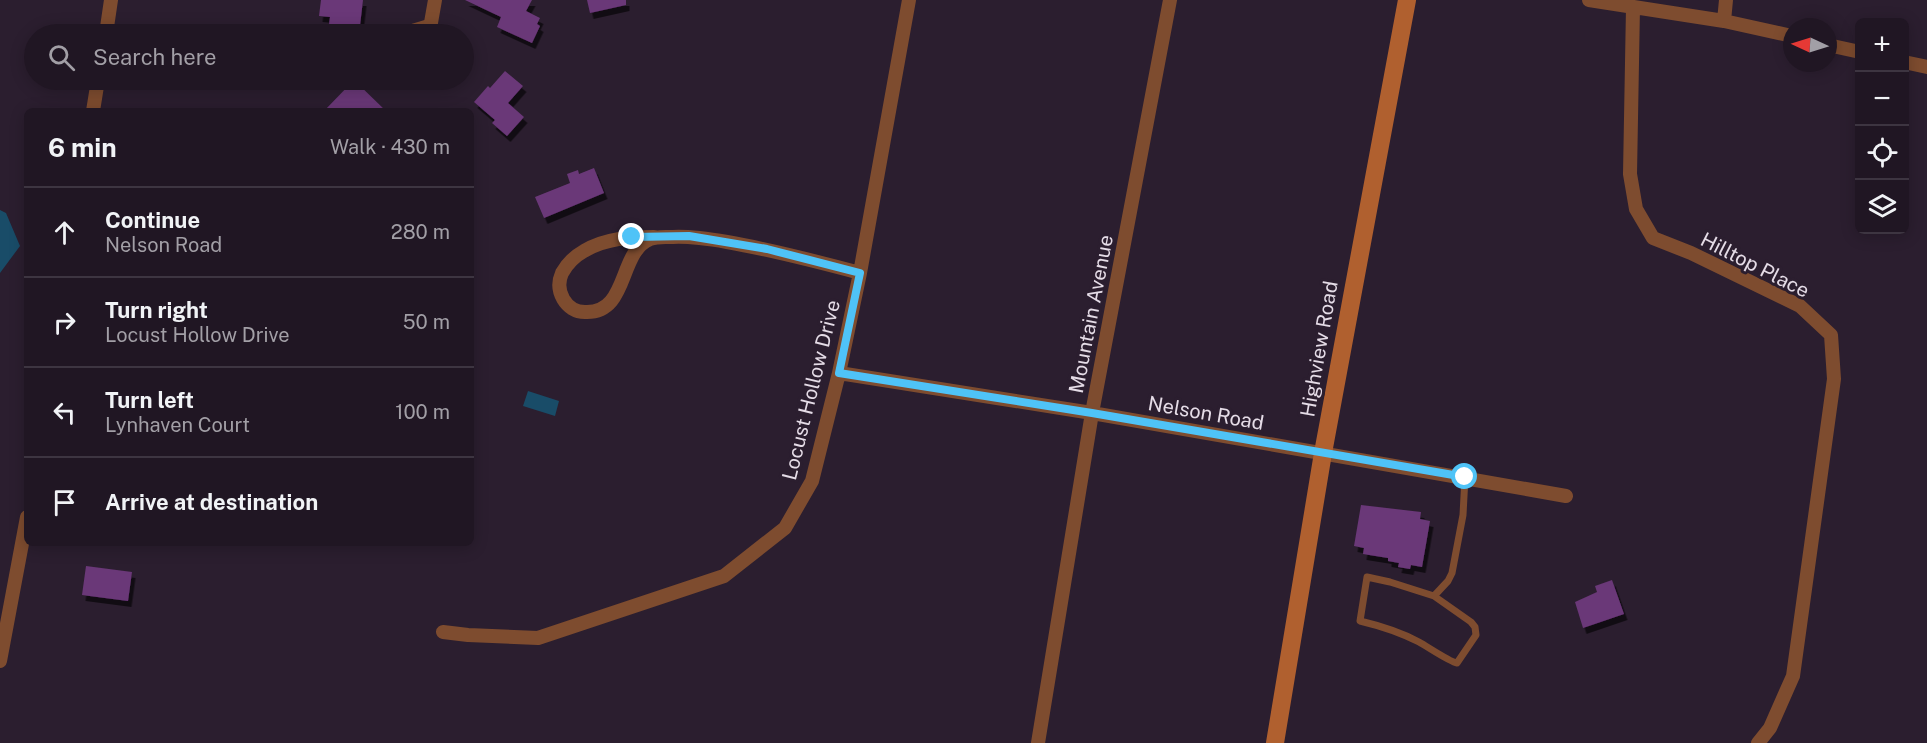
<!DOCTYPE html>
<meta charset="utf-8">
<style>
:root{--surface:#201623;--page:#2d2330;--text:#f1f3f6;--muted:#a29fa6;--line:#3d3541}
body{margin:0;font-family:"Public Sans",sans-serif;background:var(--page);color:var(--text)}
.controls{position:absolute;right:18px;top:18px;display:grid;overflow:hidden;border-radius:9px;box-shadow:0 3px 15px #0003}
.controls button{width:54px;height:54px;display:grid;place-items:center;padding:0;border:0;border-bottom:2px solid var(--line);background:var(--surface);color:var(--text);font:30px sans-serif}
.compass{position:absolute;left:1783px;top:18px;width:54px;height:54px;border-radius:50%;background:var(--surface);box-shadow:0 3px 15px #0003;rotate:274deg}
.stop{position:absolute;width:18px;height:18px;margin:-14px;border:4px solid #4fc3f7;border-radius:50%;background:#fff}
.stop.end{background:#4fc3f7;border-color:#fff;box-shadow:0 2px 6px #0008}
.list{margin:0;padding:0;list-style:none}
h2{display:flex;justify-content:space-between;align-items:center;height:78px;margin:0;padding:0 24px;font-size:26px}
h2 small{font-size:20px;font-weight:400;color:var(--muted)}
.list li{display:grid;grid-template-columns:39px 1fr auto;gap:18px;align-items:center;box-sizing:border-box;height:90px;padding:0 24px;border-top:2px solid var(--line)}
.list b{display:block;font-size:22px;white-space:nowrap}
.list p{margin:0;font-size:20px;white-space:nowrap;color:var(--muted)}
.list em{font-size:20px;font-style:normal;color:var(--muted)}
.icon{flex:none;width:33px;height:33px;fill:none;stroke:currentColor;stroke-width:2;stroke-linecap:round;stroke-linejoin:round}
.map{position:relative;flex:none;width:1927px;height:743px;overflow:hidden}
.search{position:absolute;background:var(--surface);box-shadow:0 3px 15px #0003;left:24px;top:24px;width:450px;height:66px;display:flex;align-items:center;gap:15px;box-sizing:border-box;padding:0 21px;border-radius:33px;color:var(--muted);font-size:22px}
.panel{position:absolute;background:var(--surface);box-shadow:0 3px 15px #0003;left:24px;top:108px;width:450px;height:438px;border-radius:9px}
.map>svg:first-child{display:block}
</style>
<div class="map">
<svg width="1927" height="743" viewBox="0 0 1927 743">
<defs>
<filter id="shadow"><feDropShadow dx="3.5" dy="6" stdDeviation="0" flood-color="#0009"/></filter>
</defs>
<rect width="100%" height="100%" fill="#2b1e2f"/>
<path fill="#194c68" d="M0,210L6,213L20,246L0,273Z
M528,391L559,401L555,416L523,406Z"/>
<path fill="#6a3778" filter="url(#shadow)" d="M321,0H363L359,34L328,32L330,17L319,16Z
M465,0H532L526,11L540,18L537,24L540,26L532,43L497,27L501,17Z
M587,0H626V5L590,13Z
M505,71L523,86L508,103L524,117L507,136L492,123L495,120L474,102L488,86L490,88Z
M354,80L386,111H324Z
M594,168L604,193L544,218L535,197L570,183L567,174L578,170L579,174Z
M1361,505L1421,512L1420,519L1430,521L1422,567L1411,565L1410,569L1398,567L1399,563L1388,561V558L1363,554L1364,548L1354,546Z
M86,566L132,572L128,601L82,595Z
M1612,580L1624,614L1583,628L1575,602L1597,592L1595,586Z"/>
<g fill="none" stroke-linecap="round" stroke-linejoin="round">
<path stroke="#7e4c2f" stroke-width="7" d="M390,34L433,21
M1434,596L1471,622L1475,627L1476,635L1457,663C1450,662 1428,647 1419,642C1400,632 1381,626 1360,621L1367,577L1390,582L1434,596L1448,581L1452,573L1463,515L1465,477"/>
<path stroke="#7e4c2f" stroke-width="14" d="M1589,0L1724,21L1792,36
M1633,7L1630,174L1636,209L1653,238L1691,253L1800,306L1831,335L1834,379L1793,676L1770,728L1758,743
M1724,21L1726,0
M106,34L111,0
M429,34L435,0
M1828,45L1860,52
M1904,62L1927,67
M93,111L98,80
M654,237C630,237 606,238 584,251C575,256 567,264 562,273C554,291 566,312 585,312C629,314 618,252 650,239C657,236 666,237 673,237C691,236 709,239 727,242C772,250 815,261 860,273
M839,373L1092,413L1566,496
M443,632L468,635L538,638L724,576L785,528L812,481L839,373L860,273L909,0
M0,661L27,517
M1038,743L1092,413L1170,0"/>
<path stroke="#b0602f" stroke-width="18" d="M1275,743L1323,453L1407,0"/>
</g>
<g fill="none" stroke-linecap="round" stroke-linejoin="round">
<path stroke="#4fc3f7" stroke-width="8" d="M632,237L689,236L767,249L860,273L839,373L1092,413L1465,477"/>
</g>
<g text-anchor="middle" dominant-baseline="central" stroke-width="6" stroke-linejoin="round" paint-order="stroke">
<g font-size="20" fill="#e5dce7" stroke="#2b1e2f">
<text transform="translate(1755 265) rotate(27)">Hilltop Place</text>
<text transform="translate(1091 314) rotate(-79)">Mountain Avenue</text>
<text transform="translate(1319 349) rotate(-80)">Highview Road</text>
<text transform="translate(811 390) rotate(-76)">Locust Hollow Drive</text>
<text transform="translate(1206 413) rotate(10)">Nelson Road</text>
</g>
</g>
</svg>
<div class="controls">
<button>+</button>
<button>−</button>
<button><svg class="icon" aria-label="locate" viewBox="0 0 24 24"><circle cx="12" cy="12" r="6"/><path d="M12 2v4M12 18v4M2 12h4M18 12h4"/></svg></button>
<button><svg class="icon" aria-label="layers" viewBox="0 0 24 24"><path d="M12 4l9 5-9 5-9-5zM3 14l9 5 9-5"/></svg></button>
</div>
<svg class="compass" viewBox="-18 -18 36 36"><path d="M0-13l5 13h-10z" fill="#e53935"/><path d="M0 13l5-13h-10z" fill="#a29fa6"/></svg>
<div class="stop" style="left:1465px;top:477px"></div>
<div class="stop end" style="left:632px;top:237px"></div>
<div class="search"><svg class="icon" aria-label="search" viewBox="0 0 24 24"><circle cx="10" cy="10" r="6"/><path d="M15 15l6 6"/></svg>Search here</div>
<section class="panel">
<h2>6 min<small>Walk · 430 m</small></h2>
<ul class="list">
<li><svg class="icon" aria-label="ahead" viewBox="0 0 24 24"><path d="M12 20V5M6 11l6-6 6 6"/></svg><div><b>Continue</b><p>Nelson Road</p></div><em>280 m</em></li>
<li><svg class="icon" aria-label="right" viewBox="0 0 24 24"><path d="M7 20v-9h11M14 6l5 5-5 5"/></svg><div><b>Turn right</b><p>Locust Hollow Drive</p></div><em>50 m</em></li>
<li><svg class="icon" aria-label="left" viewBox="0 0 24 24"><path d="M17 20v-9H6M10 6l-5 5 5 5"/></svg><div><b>Turn left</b><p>Lynhaven Court</p></div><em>100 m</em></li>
<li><svg class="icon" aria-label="arrive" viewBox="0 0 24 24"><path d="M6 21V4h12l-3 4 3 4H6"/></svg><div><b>Arrive at destination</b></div></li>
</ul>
</section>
</div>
